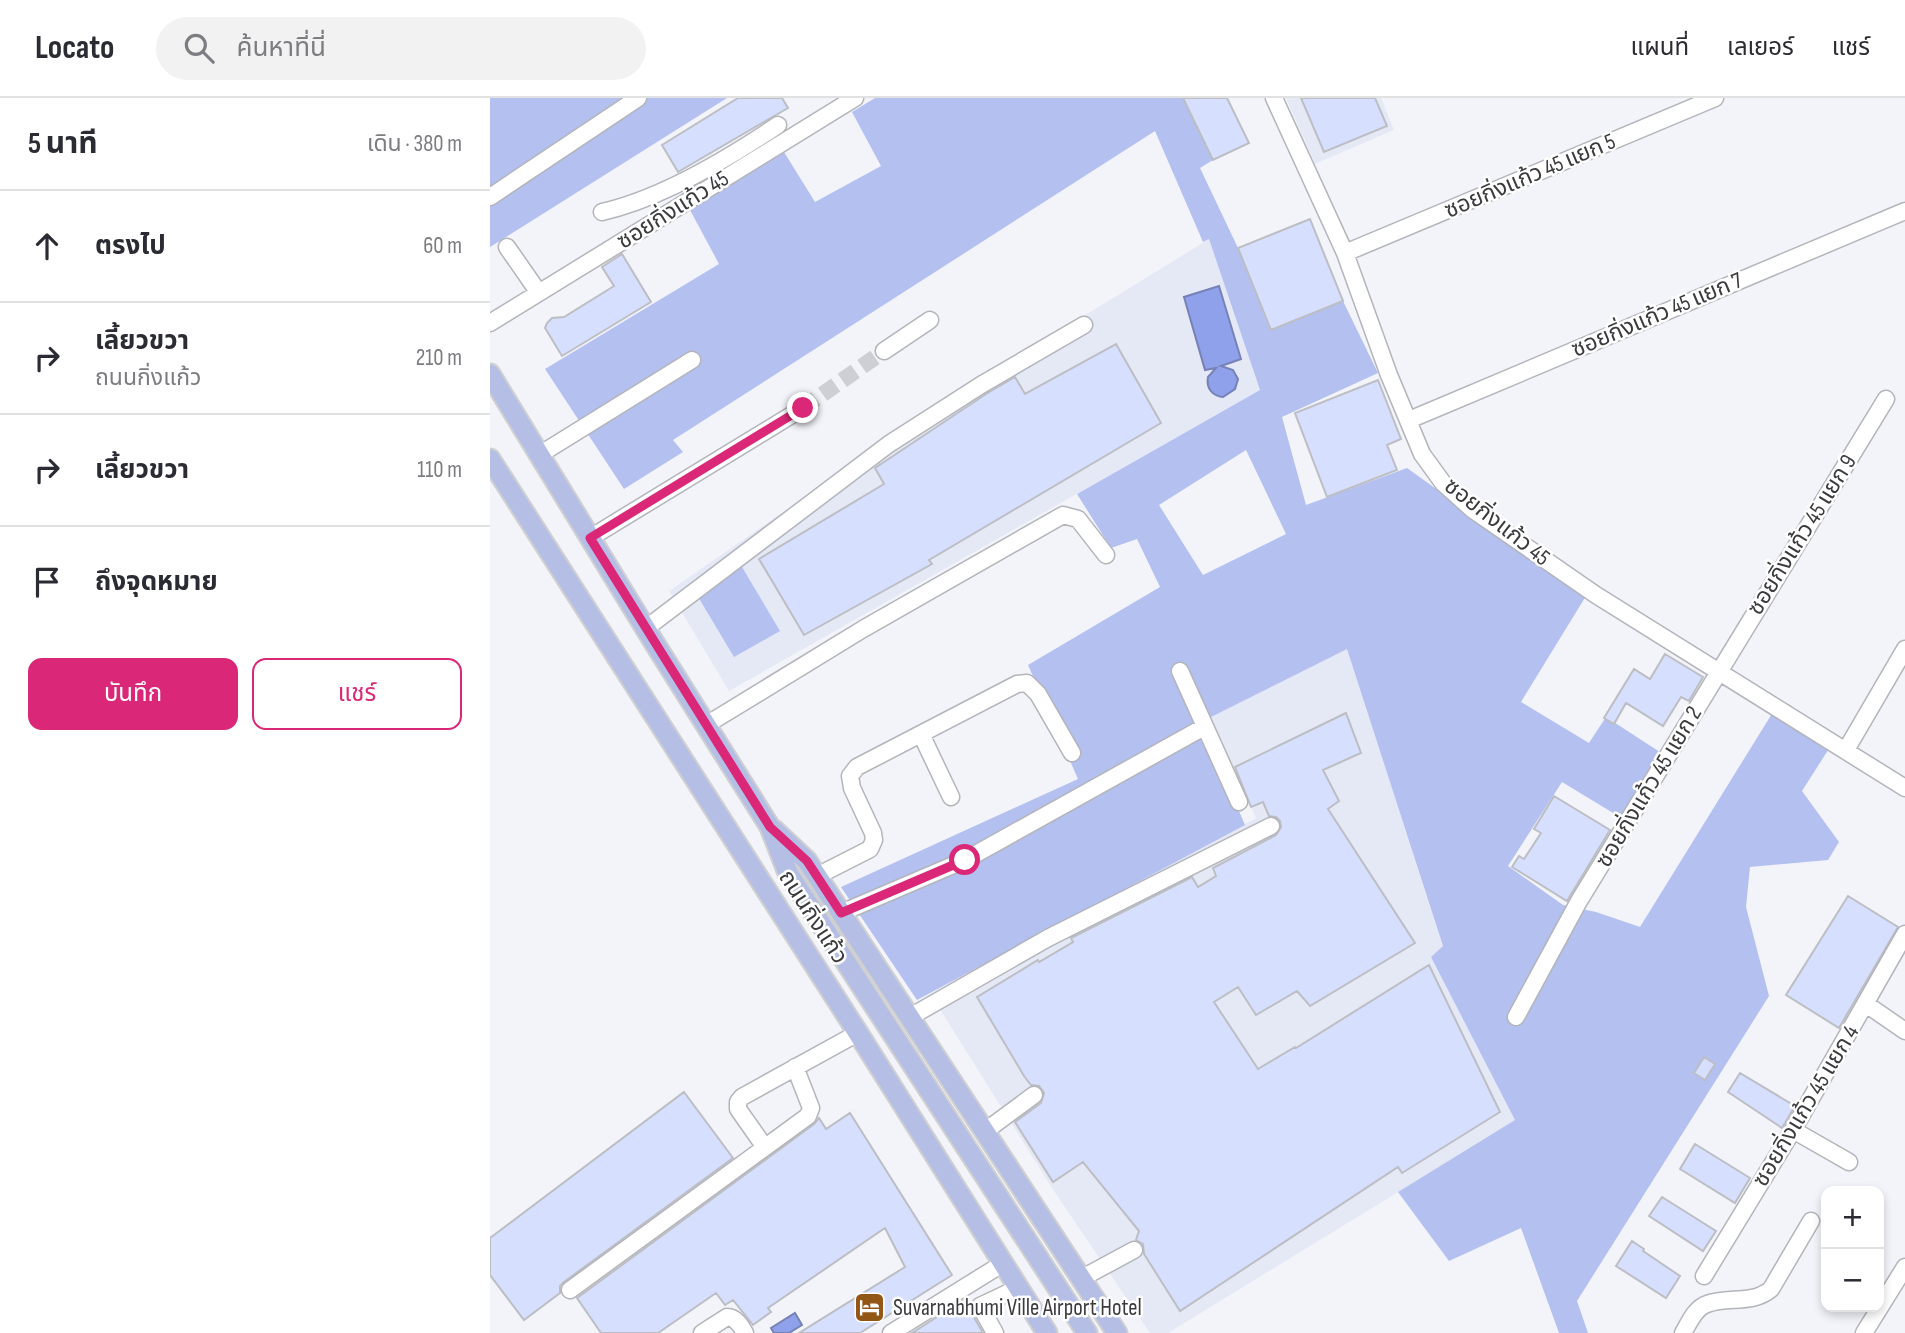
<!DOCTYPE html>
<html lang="th">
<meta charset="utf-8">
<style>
:root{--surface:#fff;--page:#f2f2f3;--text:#2b2b33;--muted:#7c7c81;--line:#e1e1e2;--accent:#db2777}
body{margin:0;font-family:"Sofia Sans Condensed","Noto Sans Thai",sans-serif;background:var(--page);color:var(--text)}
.controls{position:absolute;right:21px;bottom:21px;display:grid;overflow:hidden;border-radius:14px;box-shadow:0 4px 10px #0003}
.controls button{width:63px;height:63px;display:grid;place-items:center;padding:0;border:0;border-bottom:2px solid var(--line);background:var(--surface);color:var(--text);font:35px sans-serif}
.stop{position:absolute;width:21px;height:21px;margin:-16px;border:5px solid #db2777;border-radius:50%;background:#fff}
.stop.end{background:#db2777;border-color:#fff;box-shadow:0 2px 7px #0008}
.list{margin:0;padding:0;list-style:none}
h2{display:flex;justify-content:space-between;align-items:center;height:91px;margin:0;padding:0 28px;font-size:30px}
h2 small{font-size:23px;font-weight:400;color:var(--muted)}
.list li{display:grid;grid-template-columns:46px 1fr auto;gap:21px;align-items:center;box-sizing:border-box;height:112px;padding:0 28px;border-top:2px solid var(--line)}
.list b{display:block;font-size:26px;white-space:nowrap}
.list p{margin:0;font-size:23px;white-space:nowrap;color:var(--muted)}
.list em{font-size:23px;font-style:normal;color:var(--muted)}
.actions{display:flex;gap:14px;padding:21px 28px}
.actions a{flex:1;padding:16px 0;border:2px solid var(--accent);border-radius:14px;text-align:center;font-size:24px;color:var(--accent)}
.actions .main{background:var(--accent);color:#fff}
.icon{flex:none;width:38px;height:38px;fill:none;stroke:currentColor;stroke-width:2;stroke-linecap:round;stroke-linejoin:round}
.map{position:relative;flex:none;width:1415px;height:1235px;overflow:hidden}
header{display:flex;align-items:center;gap:42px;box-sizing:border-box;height:98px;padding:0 35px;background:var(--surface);border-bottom:2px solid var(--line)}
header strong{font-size:33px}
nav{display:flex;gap:38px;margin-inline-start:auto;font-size:24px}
.search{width:490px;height:63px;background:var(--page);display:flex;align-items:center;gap:18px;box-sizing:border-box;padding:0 24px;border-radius:38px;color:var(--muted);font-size:26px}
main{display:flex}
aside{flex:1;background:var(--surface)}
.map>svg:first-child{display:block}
</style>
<header>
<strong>Locato</strong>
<div class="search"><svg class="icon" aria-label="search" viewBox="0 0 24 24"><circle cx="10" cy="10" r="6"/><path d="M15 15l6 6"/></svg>ค้นหาที่นี่</div>
<nav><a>แผนที่</a><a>เลเยอร์</a><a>แชร์</a></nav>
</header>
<main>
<aside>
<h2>5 นาที<small>เดิน · 380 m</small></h2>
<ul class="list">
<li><svg class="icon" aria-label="ahead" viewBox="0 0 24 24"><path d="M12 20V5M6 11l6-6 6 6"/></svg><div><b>ตรงไป</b></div><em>60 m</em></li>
<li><svg class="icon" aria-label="right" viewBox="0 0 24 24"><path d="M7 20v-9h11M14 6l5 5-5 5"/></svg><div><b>เลี้ยวขวา</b><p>ถนนกิ่งแก้ว</p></div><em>210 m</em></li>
<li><svg class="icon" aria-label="right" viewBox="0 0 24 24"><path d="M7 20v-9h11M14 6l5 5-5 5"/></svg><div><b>เลี้ยวขวา</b></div><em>110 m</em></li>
<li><svg class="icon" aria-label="arrive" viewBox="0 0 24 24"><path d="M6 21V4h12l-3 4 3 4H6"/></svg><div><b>ถึงจุดหมาย</b></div></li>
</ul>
<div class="actions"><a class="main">บันทึก</a><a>แชร์</a></div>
</aside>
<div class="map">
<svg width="1415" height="1235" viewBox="0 0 1415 1235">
<rect width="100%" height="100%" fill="#f3f4fa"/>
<path fill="#e5e9f6" d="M796,0H891L904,32L825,66Z
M719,141L770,292L239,593L179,493L433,317Z
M857,550L953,849L941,859L1026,1022L678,1235H660L562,1090L441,897L766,720L721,619Z"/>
<path fill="#b3c0f0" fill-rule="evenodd" d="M0,0H237L0,149Z
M385,0H693L723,62L710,70L748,150L781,232L853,203L888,275L792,319L816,407L917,370L1096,498L1031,604L1099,645L1116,619L1176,658L1133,721L1072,684L1018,768L1073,807L1106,814L1150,829L1283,614L1340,649L1312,693L1349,744L1338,762L1260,769L1256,809L1279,898L1087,1203L1098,1235H1069L1031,1130L959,1163L908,1094L1025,1022L941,859L953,848L857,551L721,619H709L755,727L427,902L351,789L588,681L538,567L670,489L647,441L621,450L587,396L770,292L719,141L713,144L665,33L183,342L193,354L134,391L55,271L229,166L200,112L294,54L325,104L391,68L362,14ZM756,352L796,436L713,477L669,407Z
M252,469L290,533L244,559L207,497Z"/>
<path fill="#8fa1ea" stroke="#7682b6" stroke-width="2" d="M729,188L751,261L731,268L743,272L748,281L745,291L733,299C722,298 716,290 718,279L726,270L715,272L694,199Z
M305,1215L312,1227L299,1235H284L281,1230Z"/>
<path fill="#d6dffe" stroke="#bcbec3" stroke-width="2" d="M248,0H292L298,10L188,74L172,47Z
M693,0H737L759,45L723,62Z
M811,0H885L897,28L834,54Z
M820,121L853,203L781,232L748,150Z
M132,156L161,204L72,258L55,230L57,225L62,220L74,219L124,188L112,169Z
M626,246L671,325L439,462L442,466L314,537L269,461L394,386L385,370L496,296L525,279L535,296Z
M888,282L911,341L897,347L907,372L837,399L805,315Z
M1175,556L1213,579L1199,603L1191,599L1173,628L1136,605L1124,626L1114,620L1144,571L1160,581Z
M856,615L871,655L833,672L849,703L838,711L925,845L820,908L807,893L766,917L748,889L724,904L768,971L805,949L806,950L939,867L1010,1014L912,1075L908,1069L690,1213L654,1156L653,1146L646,1142L649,1133L593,1064L563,1084L525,1024L551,1005L554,995L549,988L541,987L534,978L487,899L548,862L549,864L583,844L581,840L702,779L708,789L726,778L723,770L786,737L791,729L790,723L786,719L779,718L773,704L761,709L745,669Z
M1064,698L1120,732L1077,803L1022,769L1029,758L1034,761L1051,735L1044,731Z
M1358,798L1408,829L1349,930L1296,897Z
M1214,959L1225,966L1215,982L1204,975Z
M1250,975L1305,1008L1292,1030L1238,994Z
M194,994L243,1060L74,1184L70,1188V1195L34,1222L0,1177V1140Z
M360,1015L462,1177L370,1235H309L415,1169L395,1130L278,1210L281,1214L263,1227L243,1202L235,1207L226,1195L168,1235H111L87,1200L324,1026L329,1020L336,1031Z
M1205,1046L1260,1080L1245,1105L1190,1071Z
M1172,1099L1226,1133L1213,1153L1159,1118Z
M1142,1143L1154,1151L1153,1153L1190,1178L1176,1200L1126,1168Z
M474,1202L493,1235H422L450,1217Z"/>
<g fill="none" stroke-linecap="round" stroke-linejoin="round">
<path stroke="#cecfd4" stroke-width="16" stroke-dasharray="16 8" stroke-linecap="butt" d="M313,310L394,253"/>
<defs>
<path id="minor" d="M784,0L855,155L899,277L932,356L953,385L983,412L1106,497L1415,690
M0,99L148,0
M112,114C170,101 239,60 288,27
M17,149L49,195
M855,155L1225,0
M0,225L365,0
M394,253L440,222
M919,322L1415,113
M49,357L202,262
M100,440L313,310
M155,531L399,346L491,287L594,227
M690,573L749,704
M216,627L373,531L573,417L588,421L616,457
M431,636L461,699
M1356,652L1415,551
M327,778L380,751L384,742L383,735L362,690L360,678L367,669L527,586L537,585L548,596L582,655
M351,815L475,762L714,629
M1376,906L1415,933
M420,919L558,840L781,728
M1026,919L1089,803L1396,301
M1303,1032L1359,1064
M494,1034L544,997
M274,1048L248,1011V1004L252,999L368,935
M1214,1178L1303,1032L1415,836
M592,1180L644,1152
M80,1192L318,1018L321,1010L305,969
M212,1235L237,1219C246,1219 251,1228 255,1235
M401,1235L512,1166
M505,1235L490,1208L528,1190
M1193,1235C1199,1225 1205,1210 1217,1206C1239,1198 1262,1207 1281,1191L1321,1123
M1374,1235L1415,1169"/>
<path id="major" d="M0,276L165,546L280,729L298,775L597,1235
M0,361L368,935L557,1235
M284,732L317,763L627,1235"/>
</defs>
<use href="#minor" stroke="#b3b5bb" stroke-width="19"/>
<use href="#major" stroke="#d0d0d1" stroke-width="23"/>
<use href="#minor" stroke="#fff" stroke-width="16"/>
<use href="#major" stroke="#b5bfe6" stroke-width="19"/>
</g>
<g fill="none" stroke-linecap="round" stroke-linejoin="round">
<path stroke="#db2777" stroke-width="9" d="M313,310L100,440L280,729L317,763L351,815L475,762"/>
</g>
<defs>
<symbol id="hotel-square" viewBox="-11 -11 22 22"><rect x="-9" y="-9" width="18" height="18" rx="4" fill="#925716" stroke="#fff"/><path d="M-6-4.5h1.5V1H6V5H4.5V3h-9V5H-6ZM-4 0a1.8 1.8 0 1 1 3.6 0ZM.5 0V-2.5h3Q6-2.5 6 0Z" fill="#fff"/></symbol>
</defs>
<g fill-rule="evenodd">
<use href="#hotel-square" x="362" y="1192" width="35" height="35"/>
</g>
<g text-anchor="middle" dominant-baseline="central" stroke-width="5" stroke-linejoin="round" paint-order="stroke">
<g font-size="23" fill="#3b3b3e" stroke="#fff">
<text transform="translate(1040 78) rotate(-23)">ซอยกิ่งแก้ว 45 แยก 5</text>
<text transform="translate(183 112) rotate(-32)">ซอยกิ่งแก้ว 45</text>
<text transform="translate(1167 217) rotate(-23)">ซอยกิ่งแก้ว 45 แยก 7</text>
<text transform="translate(1007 424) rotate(38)">ซอยกิ่งแก้ว 45</text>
<text transform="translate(1312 437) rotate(-58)">ซอยกิ่งแก้ว 45 แยก 9</text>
<text transform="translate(1159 689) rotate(-59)">ซอยกิ่งแก้ว 45 แยก 2</text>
<text transform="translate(323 819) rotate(57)">ถนนกิ่งแก้ว</text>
<text transform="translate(1316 1008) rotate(-59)">ซอยกิ่งแก้ว 45 แยก 4</text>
</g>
<g font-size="23" fill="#3b3b3e" stroke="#fff" text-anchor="start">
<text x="403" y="1210">Suvarnabhumi Ville Airport Hotel</text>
</g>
</g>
</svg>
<div class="controls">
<button>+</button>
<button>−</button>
</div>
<div class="stop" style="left:475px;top:762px"></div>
<div class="stop end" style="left:313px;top:310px"></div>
</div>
</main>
